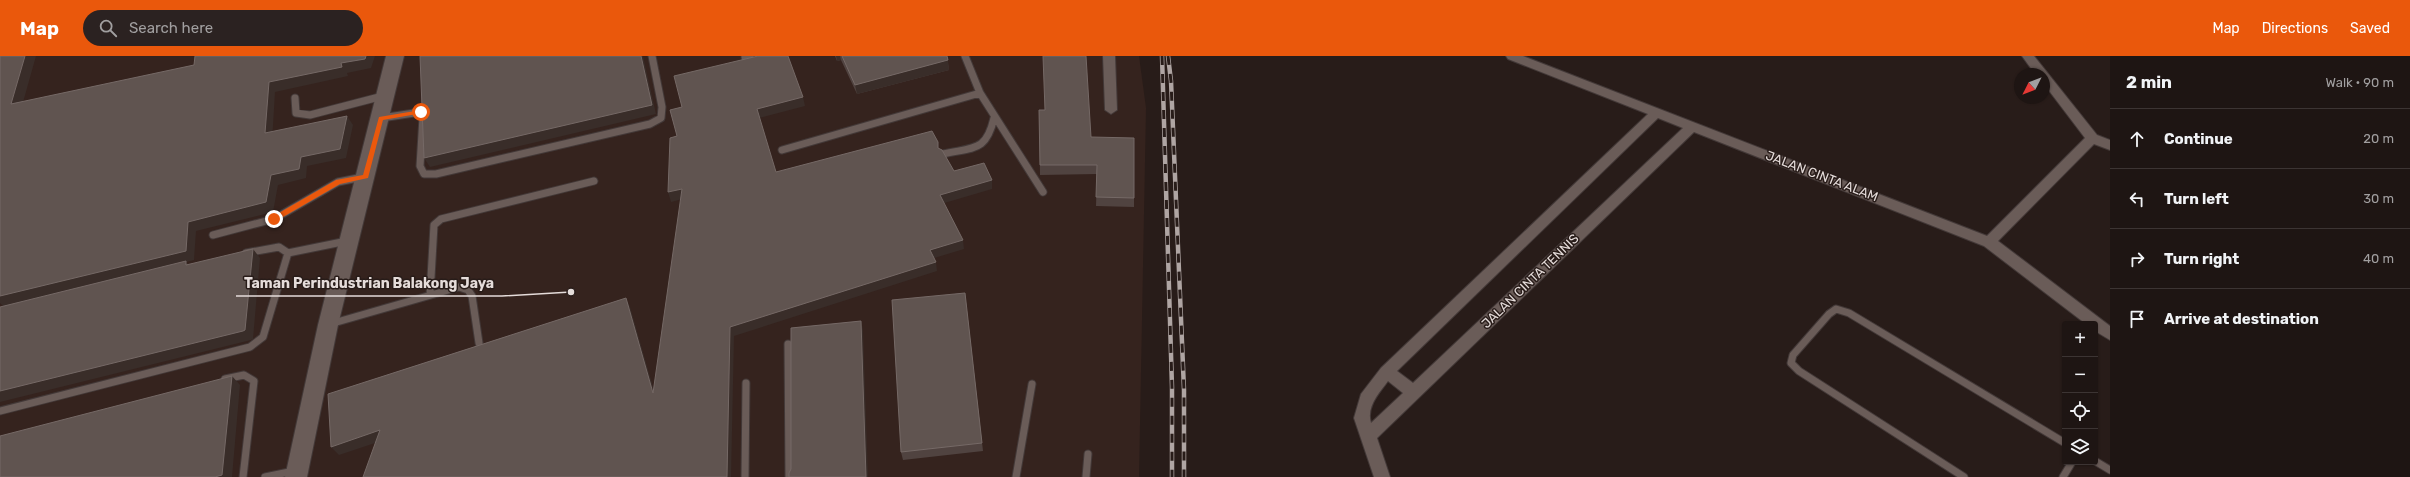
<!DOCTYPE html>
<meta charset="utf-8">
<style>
:root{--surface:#1e1513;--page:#2b2221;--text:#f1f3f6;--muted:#a19fa0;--line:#3c3433;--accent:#ea580c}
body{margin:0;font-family:Rubik,sans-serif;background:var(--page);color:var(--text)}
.controls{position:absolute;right:12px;bottom:12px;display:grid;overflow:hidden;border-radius:4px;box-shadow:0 1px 3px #0004}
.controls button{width:36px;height:36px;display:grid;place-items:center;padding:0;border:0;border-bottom:1px solid var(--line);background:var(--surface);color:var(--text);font:20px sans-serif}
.compass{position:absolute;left:2014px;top:12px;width:36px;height:36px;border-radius:50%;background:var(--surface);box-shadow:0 1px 3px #0004;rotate:228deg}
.stop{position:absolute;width:12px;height:12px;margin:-9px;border:3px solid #ea580c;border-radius:50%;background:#fff}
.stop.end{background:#ea580c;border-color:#fff;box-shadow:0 1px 4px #0008}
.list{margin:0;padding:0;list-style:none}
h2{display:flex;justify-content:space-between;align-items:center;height:52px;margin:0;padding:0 16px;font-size:17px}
h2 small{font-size:13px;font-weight:400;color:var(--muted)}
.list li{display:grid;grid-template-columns:26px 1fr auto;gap:12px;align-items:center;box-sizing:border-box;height:60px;padding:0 16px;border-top:1px solid var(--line)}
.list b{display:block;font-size:15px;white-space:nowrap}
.list em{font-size:13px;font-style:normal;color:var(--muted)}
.icon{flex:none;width:22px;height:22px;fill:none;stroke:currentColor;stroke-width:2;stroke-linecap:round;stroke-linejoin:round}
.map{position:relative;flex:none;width:2110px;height:421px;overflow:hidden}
header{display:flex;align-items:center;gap:24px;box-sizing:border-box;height:56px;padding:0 20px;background:var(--accent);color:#fff}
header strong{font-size:19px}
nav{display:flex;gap:22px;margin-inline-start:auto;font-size:14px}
.search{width:280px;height:36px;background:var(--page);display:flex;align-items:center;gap:10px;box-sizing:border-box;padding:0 14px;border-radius:22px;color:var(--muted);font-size:15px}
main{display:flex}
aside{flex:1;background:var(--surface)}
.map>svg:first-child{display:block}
</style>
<header>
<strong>Map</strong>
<div class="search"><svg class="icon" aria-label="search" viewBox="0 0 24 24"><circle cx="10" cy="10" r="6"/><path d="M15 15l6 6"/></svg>Search here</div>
<nav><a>Map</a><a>Directions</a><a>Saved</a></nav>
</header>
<main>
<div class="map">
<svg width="2110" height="421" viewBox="0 0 2110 421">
<rect width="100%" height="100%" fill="#281c19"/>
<path fill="#35231e" d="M0,0H1139L1146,52L1139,421H0Z"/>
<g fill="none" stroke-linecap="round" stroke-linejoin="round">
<defs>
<path id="lane" d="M965,0L980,37L1043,136
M745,1L750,0
M295,42L296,57L310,59L383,40
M381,62L421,56L423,61L420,110L424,118H436L650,68L661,62L662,51L652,0
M782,94L980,37
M943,98C974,91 986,96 994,62
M213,179L274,163L338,126L363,121
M288,197L347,185
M430,239L434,169L441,163L594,125
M330,268L459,231L468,234L472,240L479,287
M788,288L789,421
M225,323L244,319L254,325L243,421
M0,355L250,291L263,281L288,197L279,191L246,197
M2095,405L2110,414
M265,421L294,415
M745,421L746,327
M1016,421L1032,328
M1086,421L1088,398
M1964,421L1799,315L1791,307L1793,299L1829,258L1836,253L1849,257L2065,387
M2063,421L2072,406"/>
<path id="street" d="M1103,0H1115L1117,54L1111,58L1105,54Z
M1506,0H1523L1987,180L2085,82L2044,28V18H2035L2022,0H2034L2097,79L2110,84V94L2094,88L1998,185L2110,270V284L2095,275V268H2086L1984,190L1694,76L1377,382L1390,421H1374L1354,362L1361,338L1381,312L1648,58L1508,3ZM1658,62L1683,72L1413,327L1397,315ZM1388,325L1403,337L1371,367C1366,351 1379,337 1388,325Z"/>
<path id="secondary" d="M386,0H404L338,269L307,421H285L318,269Z"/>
</defs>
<use href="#lane" stroke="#433938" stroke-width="9"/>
<use href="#street" stroke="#433938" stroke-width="2"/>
<use href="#secondary" stroke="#433938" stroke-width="2"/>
<use href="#lane" stroke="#6a5c58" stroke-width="7"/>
<use href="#street" fill="#6a5c58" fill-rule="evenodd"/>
<use href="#secondary" fill="#6a5c58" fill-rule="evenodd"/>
<defs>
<path id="rail" d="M1162,0L1172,331V421
M1168,0L1171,25L1184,334V421"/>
</defs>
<use href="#rail" stroke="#afa5a3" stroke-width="4.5"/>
<use href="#rail" stroke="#281c19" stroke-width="3" stroke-dasharray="9" stroke-linecap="butt"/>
</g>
<path fill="#504340" d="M835,0H947L949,14L857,38L841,4L837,5Z
M1039,54L1091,81L1134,142V151L1096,150L1097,118L1040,119Z
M965,237L983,395L903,404L901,396Z"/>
<path fill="#392d29" d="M25,0H36L20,57L11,48Z
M366,0H375L371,12L347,17L348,20L275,36L272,86L265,77L269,26L341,7Z
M641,0H643L656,58L430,111L424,102Z
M836,0H840L841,4L837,5Z
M948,4L949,14L857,38L855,29Z
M803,41L805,50L759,62L757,53Z
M347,60L353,69L346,102L307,110L306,122L278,129L273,156L196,175L194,204L186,206L194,214L4,251L0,247V233L188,166L271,119L301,101Z
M992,124V133L941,148L940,139Z
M682,133L686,142L671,146L668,136Z
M963,184L964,193L931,203L930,194Z
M253,193L260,202L253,283L251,284L0,346V335Z
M936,206L937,215L734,280L731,421H727L730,271Z
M626,242L630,251L657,345L653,337Z
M861,265L863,274L868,421H866Z
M232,320L240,329L232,421H215Z
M380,374L387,383L339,399L331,391Z"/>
<path fill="#605450" stroke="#756966" d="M0,0H25L11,48L194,9L195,0H366L365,3L341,7L342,11L269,26L265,77L347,60L340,93L301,101L299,113L271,119L266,146L188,166L186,195L0,240Z
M420,0H641L652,49L424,102Z
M758,0H788L803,41L757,53L776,116L932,75L938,86V92L942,94L954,115L984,107L992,124L940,139L963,184L930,194L936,206L730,271L727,421H363L380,374L331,391L328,338L626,242L653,337L682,133L668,136L670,82L677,80L670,54L682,51L674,20Z
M842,0H947L948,4L855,29Z
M1043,0H1086L1091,81L1134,82V142L1096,141L1097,109H1040L1039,54H1045Z
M253,193L245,274L243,275L0,335V251L186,205V209Z
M965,237L982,387L901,396L892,244Z
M861,265L866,421H789V417L791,413V272Z
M232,320L222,419L215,421H0V380Z"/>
<path fill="#ea580c" d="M421,54L423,57L383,64L368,122L340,128L276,165H272V161L336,124L363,119L379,61Z"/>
<g text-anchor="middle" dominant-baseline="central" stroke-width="3" stroke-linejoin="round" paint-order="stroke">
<g font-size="13" fill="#e5dcda" stroke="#281c19">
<text transform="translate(1822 120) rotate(21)">JALAN CINTA ALAM</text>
<text transform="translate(1530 225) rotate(-44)">JALAN CINTA TENNIS</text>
</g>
</g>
<path fill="none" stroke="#e5dcda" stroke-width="1.5" d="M571 236L502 240H236"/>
<circle fill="#e5dcda" stroke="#281c19" stroke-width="1.5" cx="571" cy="236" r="4"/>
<g font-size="14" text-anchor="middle" font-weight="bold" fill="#e5dcda" stroke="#281c19" stroke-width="3" stroke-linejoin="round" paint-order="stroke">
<text x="369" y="232">Taman Perindustrian Balakong Jaya</text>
</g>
</svg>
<div class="controls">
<button>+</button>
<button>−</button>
<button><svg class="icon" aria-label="locate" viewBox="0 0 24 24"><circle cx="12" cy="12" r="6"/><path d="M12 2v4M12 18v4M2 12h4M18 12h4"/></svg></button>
<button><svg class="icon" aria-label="layers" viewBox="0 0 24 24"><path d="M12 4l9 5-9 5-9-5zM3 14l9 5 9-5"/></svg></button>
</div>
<svg class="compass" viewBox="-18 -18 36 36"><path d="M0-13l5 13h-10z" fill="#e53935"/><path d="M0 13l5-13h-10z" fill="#a19fa0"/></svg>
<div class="stop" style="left:421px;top:56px"></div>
<div class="stop end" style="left:274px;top:163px"></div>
</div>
<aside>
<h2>2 min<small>Walk · 90 m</small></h2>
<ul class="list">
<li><svg class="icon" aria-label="ahead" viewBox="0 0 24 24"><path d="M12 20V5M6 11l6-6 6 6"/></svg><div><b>Continue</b></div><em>20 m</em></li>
<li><svg class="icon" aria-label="left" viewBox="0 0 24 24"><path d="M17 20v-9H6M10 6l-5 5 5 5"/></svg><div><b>Turn left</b></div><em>30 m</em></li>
<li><svg class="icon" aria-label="right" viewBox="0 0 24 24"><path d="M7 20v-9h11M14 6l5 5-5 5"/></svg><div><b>Turn right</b></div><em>40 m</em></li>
<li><svg class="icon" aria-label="arrive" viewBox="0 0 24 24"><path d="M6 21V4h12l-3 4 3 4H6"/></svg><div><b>Arrive at destination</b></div></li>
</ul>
</aside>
</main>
